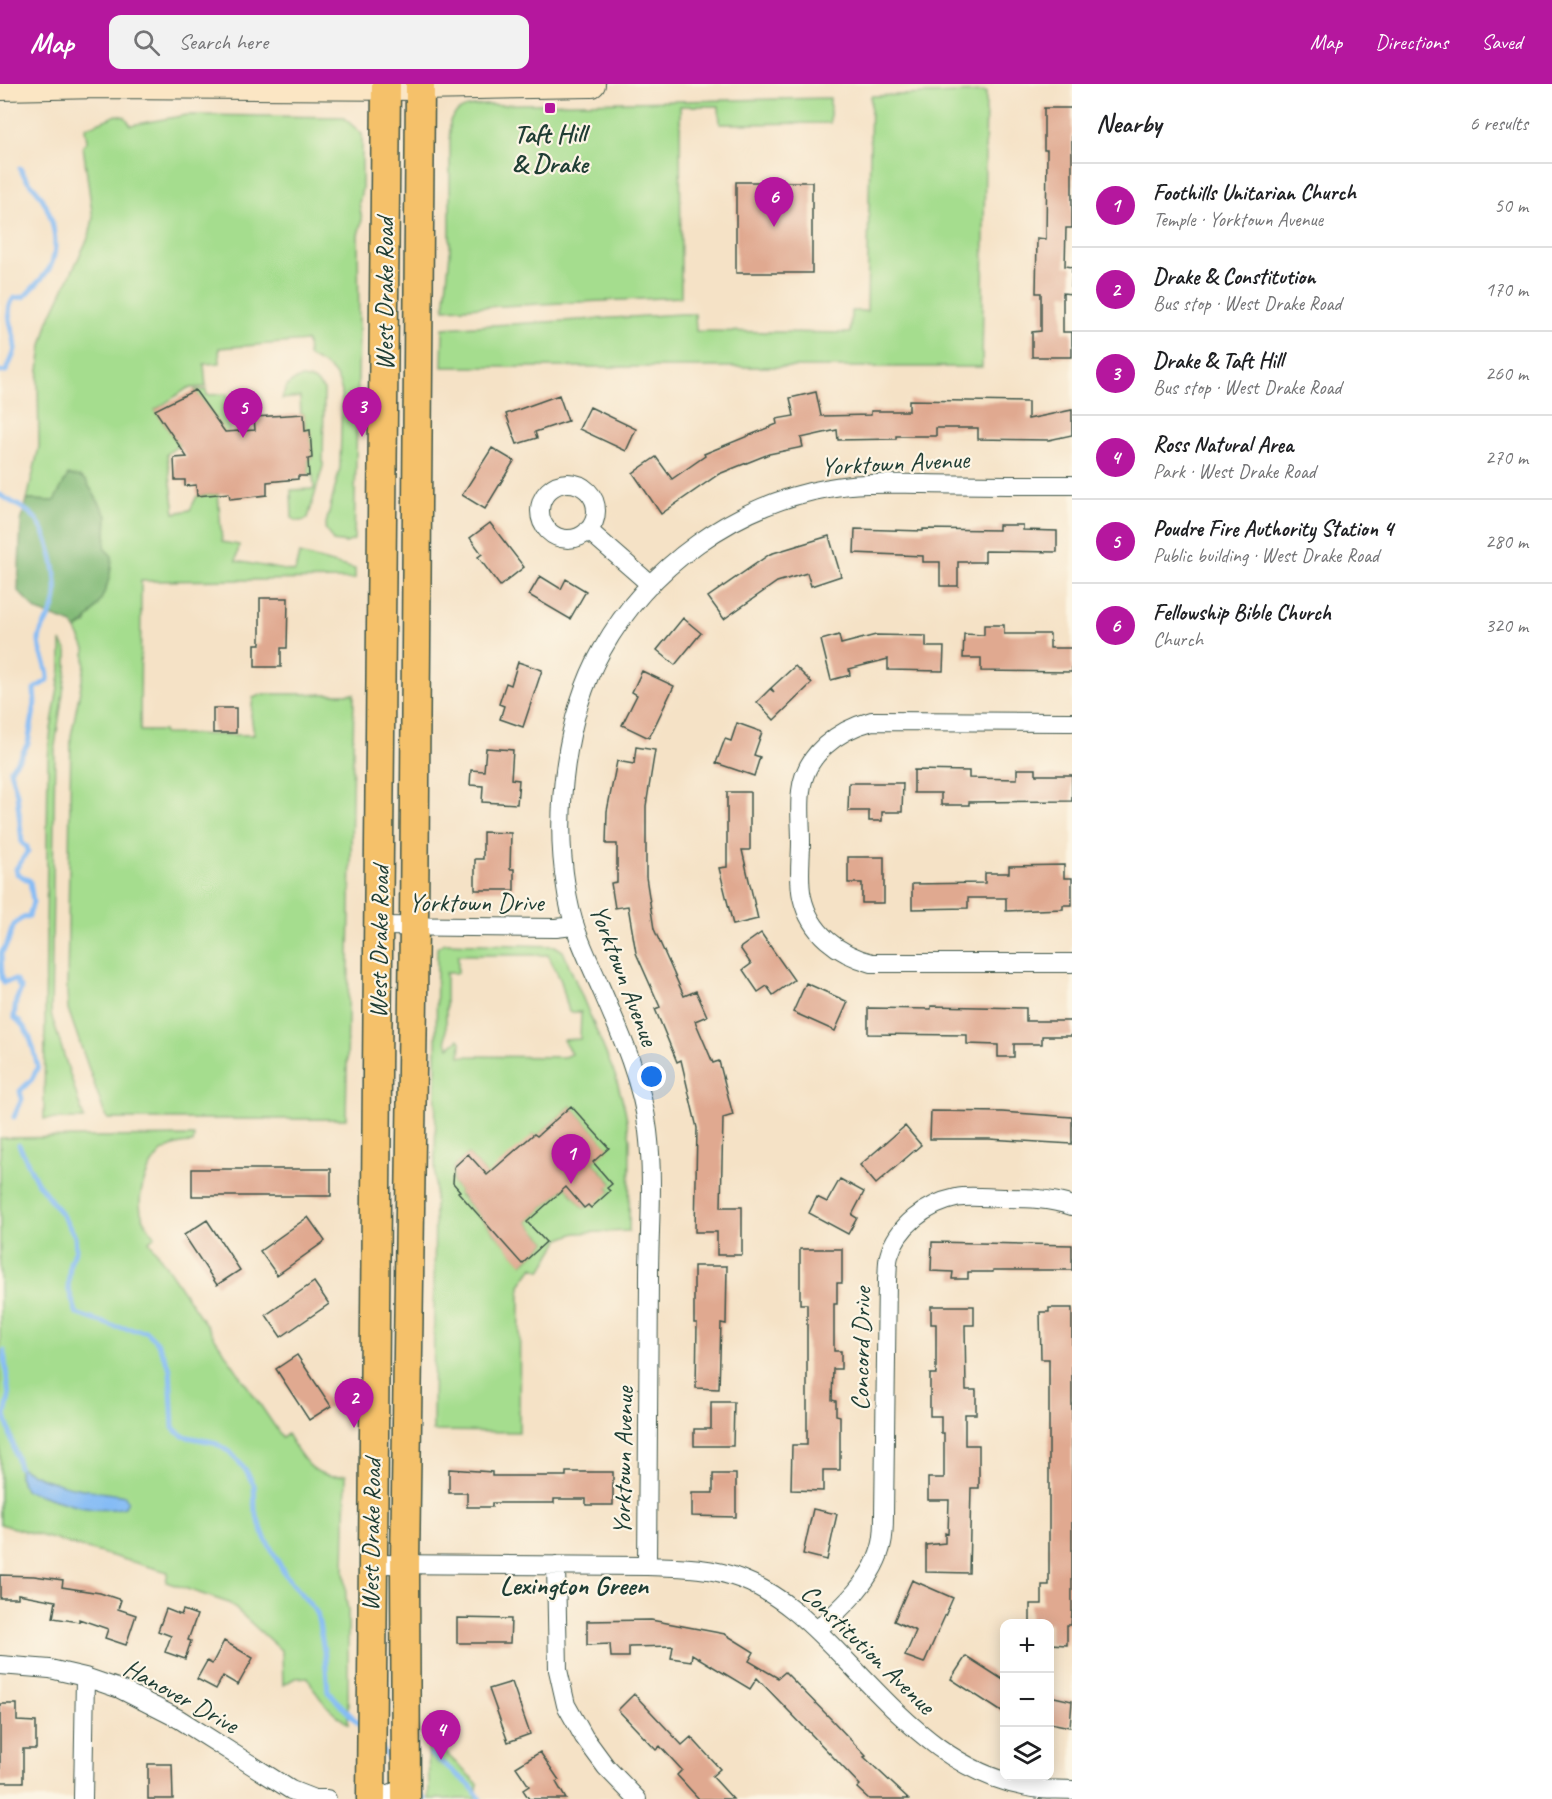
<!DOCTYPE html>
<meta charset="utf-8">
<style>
:root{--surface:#fff;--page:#f2f2f2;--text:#202124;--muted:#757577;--line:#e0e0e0;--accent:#b5179e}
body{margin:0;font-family:Caveat,sans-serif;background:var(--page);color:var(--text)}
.controls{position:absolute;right:18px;bottom:18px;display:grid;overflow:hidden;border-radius:12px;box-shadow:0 3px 15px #0003}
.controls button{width:54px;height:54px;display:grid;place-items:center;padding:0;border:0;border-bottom:2px solid var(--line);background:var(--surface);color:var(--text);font:30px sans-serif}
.you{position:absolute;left:652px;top:993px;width:21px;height:21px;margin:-15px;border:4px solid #fff;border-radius:50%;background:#1a73e8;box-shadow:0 0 0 9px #1a73e833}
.badge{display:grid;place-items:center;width:39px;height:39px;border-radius:50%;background:var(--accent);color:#fff;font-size:20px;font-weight:700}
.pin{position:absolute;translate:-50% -50px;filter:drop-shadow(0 2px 3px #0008)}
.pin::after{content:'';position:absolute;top:32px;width:21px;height:18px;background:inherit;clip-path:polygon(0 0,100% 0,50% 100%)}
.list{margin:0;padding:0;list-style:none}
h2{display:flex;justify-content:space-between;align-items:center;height:78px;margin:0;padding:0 24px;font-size:26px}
h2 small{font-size:20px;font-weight:400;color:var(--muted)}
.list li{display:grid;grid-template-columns:39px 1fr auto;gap:18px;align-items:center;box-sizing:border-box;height:84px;padding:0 24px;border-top:2px solid var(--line)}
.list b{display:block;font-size:22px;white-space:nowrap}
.list p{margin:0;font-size:20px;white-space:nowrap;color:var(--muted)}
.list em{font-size:20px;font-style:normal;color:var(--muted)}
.icon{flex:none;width:33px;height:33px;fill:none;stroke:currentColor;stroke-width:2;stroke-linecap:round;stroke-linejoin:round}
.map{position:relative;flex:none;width:1072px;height:1715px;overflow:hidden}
header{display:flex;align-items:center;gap:36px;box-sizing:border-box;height:84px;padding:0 30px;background:var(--accent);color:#fff}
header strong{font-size:28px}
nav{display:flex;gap:33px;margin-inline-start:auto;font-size:21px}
.search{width:420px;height:54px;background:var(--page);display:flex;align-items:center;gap:15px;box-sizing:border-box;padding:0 21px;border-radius:12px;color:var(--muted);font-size:22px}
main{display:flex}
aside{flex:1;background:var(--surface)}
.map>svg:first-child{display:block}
</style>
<header>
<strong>Map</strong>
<div class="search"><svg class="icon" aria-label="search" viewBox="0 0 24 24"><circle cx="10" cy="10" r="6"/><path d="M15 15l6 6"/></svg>Search here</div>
<nav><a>Map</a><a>Directions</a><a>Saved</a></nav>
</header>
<main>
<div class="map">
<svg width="1072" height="1715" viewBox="0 0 1072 1715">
<rect width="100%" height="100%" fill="#fcf5e5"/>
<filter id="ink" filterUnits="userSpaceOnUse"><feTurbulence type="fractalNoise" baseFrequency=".0167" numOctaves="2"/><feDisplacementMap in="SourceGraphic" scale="12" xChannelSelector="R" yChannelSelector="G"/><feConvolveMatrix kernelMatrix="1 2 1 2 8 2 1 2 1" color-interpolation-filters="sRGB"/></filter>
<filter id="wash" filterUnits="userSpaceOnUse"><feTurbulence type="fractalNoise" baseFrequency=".008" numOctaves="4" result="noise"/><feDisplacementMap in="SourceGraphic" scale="24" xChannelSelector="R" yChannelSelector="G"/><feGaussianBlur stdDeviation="1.35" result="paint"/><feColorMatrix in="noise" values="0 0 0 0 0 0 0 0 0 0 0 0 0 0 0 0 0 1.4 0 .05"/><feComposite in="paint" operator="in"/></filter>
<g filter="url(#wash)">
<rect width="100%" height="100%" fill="#f5e2c6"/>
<path fill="#a5dd8e" stroke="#628d61" stroke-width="1.5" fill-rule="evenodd" d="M986,8L982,283H442L443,244L681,230H695L696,247L850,249L851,227H867L871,12Z
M830,14V39L720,40L719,22H680L681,213L444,225L450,169V37C458,23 469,22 484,21Z
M117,31L125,33L131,41L187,31L343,33L362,50V105L359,119L362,136L358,151L359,249L354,456L346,459L333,457L325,444L340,384L342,308C336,284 328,284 308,272L307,257L219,264L220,279L204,280L206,303L188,304L155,326L179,361L167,370L175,429L190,426L197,412L218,410L222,458L239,461L236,477L295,488L299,470L355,485V495L141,497L140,647H163L164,650L254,651L251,631L253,614L263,610H354L346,1035H108L105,1031L68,925L67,907L71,652L85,581V565L76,546L87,539L105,465L107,432L62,405L54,417L27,416L39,363L38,295L42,262L49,236L89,152L93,135L83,62L87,57L85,44Z
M302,294L314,296L324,306L323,382L308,434C302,438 298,438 292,434L291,406L314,405L313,391L309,392L308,375L312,374L310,347H305L304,330H301L300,313L282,315C285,303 290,296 302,294Z
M195,306H206L207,311L227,310L229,348H224Z
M61,557L67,568V582L55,662L51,930L84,1035H44L48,674L51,645L61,586Z
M444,859L555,862L563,867L615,991L625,1025L630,1055L629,1147L576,1149L560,1155L541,1187L533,1183L520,1201L519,1348L433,1347L437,864ZM458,871H548L561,897L569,928H581L580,955L563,956L571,970L564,973L460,972L461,958L459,955L449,963L446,957V889H458ZM571,1022L608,1064L593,1078L612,1099L607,1104L610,1107L584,1124L566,1103L527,1138L546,1158L523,1180L458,1109L460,1107L453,1099L454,1083L468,1070L494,1099L534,1050L537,1052Z
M194,1052L193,1059C183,1059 171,1061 162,1068C148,1081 137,1108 141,1128C143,1136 150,1146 155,1152L149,1157L282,1353L287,1350C302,1374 313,1397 346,1391L344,1489C347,1501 344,1513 348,1525V1640C329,1625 318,1616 308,1593L295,1594L283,1601L282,1567L229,1519L166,1498L168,1488L0,1440V1054Z
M428,1652L478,1700L475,1715H429Z"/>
<path fill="#84bc79" stroke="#527c56" stroke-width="1.5" d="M68,391L80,393L86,397L107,432L105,465L112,472C112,499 98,530 76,546L73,540L37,527L18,507L21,438L27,416L54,417Z"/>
<path fill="#85bcf5" stroke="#527c94" stroke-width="1.5" d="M19,1383C57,1404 84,1405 125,1412L128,1417L125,1423C91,1432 58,1416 25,1406L19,1392Z"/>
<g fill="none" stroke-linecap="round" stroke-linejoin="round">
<path stroke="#85bcf5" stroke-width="5" d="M0,288L6,287C9,280 14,272 15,265C16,247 2,229 14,214L24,213C33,204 42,195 49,185C61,164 53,133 42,114C36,103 25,97 20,84
M0,411C10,418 27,424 35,434C50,452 61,500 54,522C51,533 39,545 39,556C39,570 49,582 48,596L34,605L35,620L28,659L21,672L10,686L17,710L22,759L27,763L28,767L16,785V789L30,797L33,818L29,832C5,838 16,852 1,869L2,893L4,898L15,896L21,905L16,917L14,933C31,946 33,964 38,983L32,995L20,1007L22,1015L14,1033
M19,1061L37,1098L62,1131L75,1152L76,1165L70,1179L68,1204L77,1230L116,1243L146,1247L157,1258L170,1285L173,1344L183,1352L213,1358L230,1368L245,1385L254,1401L255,1427L265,1454L285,1490L317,1529L325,1572L328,1608L361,1642
M4,1267L9,1313L5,1331L19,1383
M381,1665L396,1683
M431,1670L471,1702L480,1715
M416,1705L425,1715"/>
</g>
<g id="blocks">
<path fill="#e0a990" d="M1044,24H1072V144H1066L1065,182L1072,183L1071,210L1063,209V248H1072V273H1032V248L1041,247V209H1036L1037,154L1046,155L1047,66H1044Z
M736,98H812V189H736Z
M195,306L225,348L255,346L254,333L304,330L305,347L310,346L312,374L308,375L309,392H298V395L267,398V411L230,415L229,409L197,412L196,401L185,402V396H175L174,374L187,373L155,326Z
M816,308L821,332L871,331V327H909V316L1028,318V335L1072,326V351L1049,356L978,355V344H936V352H896V355L838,356L837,346L801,354L803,363L769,370L719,390L661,430L633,389L656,373L672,395L705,372L704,370L777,340L776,335L794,332L790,314Z
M559,311L568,337L535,348L537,354L517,360L506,330Z
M590,323L636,345L626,367L579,345Z
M492,364L514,377L485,425L462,411Z
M490,439L524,483L500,502L478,473L482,470L470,454Z
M999,441H1023V446L1057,447V468L985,467V478H958V502H940V478H923V472L854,469L855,445L923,447V445L999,446Z
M829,452L841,492L811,502L807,489L777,498L724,535L708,513L770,470Z
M540,492L561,505L566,495L586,507L570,535L529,511Z
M260,514H288L287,564H281V583H255V560H260Z
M683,534L701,549L675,581L657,566Z
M984,541H1004V550H1050V564H1072V588L981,587V574H963L964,550L984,551Z
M839,551L841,560L876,551L926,552V563H944L943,587L888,586V575L849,585L850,591L831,596L821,556Z
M518,578L542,586L523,643L500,635L504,622L499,620L506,599L511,601Z
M795,582L812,599L774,636L757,618L770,605L774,608L771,604Z
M642,587L674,602L649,654L622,641L637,611L632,608Z
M213,624H236V649H213Z
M737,639L762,648L754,671L760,673L754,692L716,679L725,655L731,657Z
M636,663L655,666L646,722V793L654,845L684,912L696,907L707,932L695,937L713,979L719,977L733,1031L723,1034L721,1123H742V1171H717V1148H695L697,1044L681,976L677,978L655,925L660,923L636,869L628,822L615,824L611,799L617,798V760H606L607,727L617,677L634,680Z
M486,664L513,666L511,695L519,696L517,720L482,718L483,702L470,701L471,686L484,687Z
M1017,685H1036V691H1072V717L969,718V721H941V709H914V686L969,687V694L1017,695Z
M849,699H903L902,728H882V737H869V727H848Z
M727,708H750V766H742L758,835L733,841L719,784L727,783Z
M483,748L511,749L510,785H514V806H475V775H483Z
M848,773H884V819H862V799H848Z
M1064,781V794H1072V821H1063V825L1006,827V814H968V824L912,825V800L985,799V789H1009V782Z
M761,849L794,896L773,911L767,902L758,908L743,886L751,880L740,864Z
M806,899L848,918L835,947L793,928Z
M931,922L1026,924V937H1072V952H1042V960H1014V973H998V961L967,960V951L868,950V924L931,925Z
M571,1022L609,1064L593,1078L612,1100L607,1104L610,1107L591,1124L588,1121L584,1124L566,1103L527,1138L546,1158L522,1180L458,1108L460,1107L453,1099L454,1083L468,1070L487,1091L534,1050L537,1052Z
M931,1027L1002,1028L1072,1033V1060L989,1055H930Z
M905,1042L921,1061L876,1100L860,1081Z
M192,1085H331V1112H192Z
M840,1095L864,1108L852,1131L857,1134L848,1150L809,1129L817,1113L827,1118Z
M308,1133L325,1157L277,1191L260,1167Z
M207,1136L240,1186L217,1201L184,1151Z
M932,1158L1072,1161V1186H993V1188H968V1195H952L953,1188L931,1187Z
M800,1165H842V1199H837V1220H834V1267H841V1285H833L832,1316L836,1317V1331L840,1332V1386H823V1407L791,1406L792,1361H807V1220H800Z
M694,1182H727L726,1240L721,1239L719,1305L696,1304L697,1239H694Z
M314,1198L329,1220L281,1253L266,1231Z
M931,1222H974V1241H965L966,1306H976V1330H965V1361H979V1404H971L969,1489L926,1488V1461L945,1459V1449L948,1450L949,1416H928V1394H944V1349H941V1332H930V1290H936V1240H931Z
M1049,1224H1072V1526L1071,1541H1067V1561L1050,1560V1539H1030V1520H1042V1501H1049V1275H1041L1040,1228H1049Z
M297,1271L331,1322L309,1336L276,1285Z
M711,1318H734L733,1362H694V1345H711Z
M449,1385L492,1388V1392H566V1388H613V1421H586V1415H554V1419H492V1423H467V1409H449Z
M713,1390H736V1433L692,1432V1409H713Z
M813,1425L837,1430L827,1476L803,1470Z
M0,1491L34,1492L63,1496L62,1503L100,1509L121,1516L118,1525L136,1531L126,1561L105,1554L108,1545L79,1535V1538L53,1534L56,1517L18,1510V1514H0Z
M912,1496L953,1514L924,1579L905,1572L916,1547L894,1537Z
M166,1525L181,1531L183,1526L197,1531L188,1556L191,1557L185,1575L165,1568L171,1552L158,1547Z
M457,1534L511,1535L510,1559H457Z
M651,1536L725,1550L754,1568L749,1577L778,1594L785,1588L832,1636L866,1672L864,1673L909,1715H869L857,1704L860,1701L757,1594L750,1605L692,1570L691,1577L671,1574L673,1562L629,1563V1573H611L610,1560L587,1561V1537Z
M224,1557L253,1574L238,1601L223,1592L216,1605L197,1595L207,1577L212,1580Z
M966,1572L1005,1597V1630L951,1595Z
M512,1598L530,1650L508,1658L489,1605Z
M634,1610L682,1661L691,1653L720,1685L712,1692L733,1715H699L677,1691L682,1686L660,1662L656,1666L618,1626Z
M1050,1612L1072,1617L1070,1643L1050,1639Z
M0,1620H17V1637L36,1638V1665H23V1698H0Z
M540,1668L559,1696L556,1698L566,1715H529L523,1706L529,1702L516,1683Z
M148,1680H172L173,1715H148Z"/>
</g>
</g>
<g filter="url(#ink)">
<use href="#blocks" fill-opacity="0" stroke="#3f564a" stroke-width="1.5"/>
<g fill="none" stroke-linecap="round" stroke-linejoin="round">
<defs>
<path id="minor" d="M540 427a28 28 0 1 1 56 0a28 28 0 1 1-56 0Z
M588,446L651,501
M1072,638L872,637C838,646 805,670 801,707C799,724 801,741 801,758C801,775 798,796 802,813C810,849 838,870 872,879H1072
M379,842L556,844L573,842
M370,1480L647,1482C679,1483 711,1483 741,1495C780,1510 809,1538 838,1568C897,1628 950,1694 1040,1705C1051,1706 1062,1705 1072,1706
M556,1481L558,1586L566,1621L584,1653L606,1683L637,1715
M647,1482C648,1386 649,1290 649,1194C649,1145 654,1096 648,1047C642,996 619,946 599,900C584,866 571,841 566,803C554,730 565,631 602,566C648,483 735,420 829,404C860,398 893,400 924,400C974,401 1023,401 1072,401
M817,1546C842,1524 875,1494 882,1459C884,1450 884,1440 884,1431L887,1195C888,1188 887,1179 889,1172C897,1142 927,1120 956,1114C971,1111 988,1114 1003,1114C1027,1114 1049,1114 1072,1122
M0,1581L50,1585L85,1593L120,1605L179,1635L291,1706L314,1715H327
M83,1715L85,1593
M375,1715L406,1704"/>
<path id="secondary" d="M0,3L102,1L420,3L592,0"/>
<path id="primary" d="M371,1715C371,1143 385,572 386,0
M406,1715L405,1480L414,843L420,0"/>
</defs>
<use href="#minor" stroke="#3f564a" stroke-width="20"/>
<use href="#secondary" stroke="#3f564a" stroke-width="28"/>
<use href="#primary" stroke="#3f564a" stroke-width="31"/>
<use href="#minor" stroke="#fff" stroke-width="18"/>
<use href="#secondary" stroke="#fbe6c4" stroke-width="26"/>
<use href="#primary" stroke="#f5c16b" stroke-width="28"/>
</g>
</g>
<rect fill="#b5179e" stroke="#fcf5e5" stroke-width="2" x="544" y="18" width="12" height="12" rx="3"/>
<g text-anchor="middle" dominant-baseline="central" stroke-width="4.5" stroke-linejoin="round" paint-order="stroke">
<g font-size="26" font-weight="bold" fill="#1f3d34" stroke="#fcf5e5">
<text x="550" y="49">Taft Hill<tspan x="550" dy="30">&amp; Drake</tspan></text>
</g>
<g font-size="26" fill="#1f3d34" stroke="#fcf5e5">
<text transform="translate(384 210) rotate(-90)">West Drake Road</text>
<text transform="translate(895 379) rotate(-3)">Yorktown Avenue</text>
<text x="476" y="818">Yorktown Drive</text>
<text transform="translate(379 858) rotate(-89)">West Drake Road</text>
<text transform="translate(624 891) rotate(69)">Yorktown Avenue</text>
<text transform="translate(861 1265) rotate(-89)">Concord Drive</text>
<text transform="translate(623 1377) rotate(-89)">Yorktown Avenue</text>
<text transform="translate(371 1451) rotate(-89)">West Drake Road</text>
<text transform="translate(868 1565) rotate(44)">Constitution Avenue</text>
<text transform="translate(181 1612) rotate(29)">Hanover Drive</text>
</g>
<g font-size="27" font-weight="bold" fill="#1f3d34" stroke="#fcf5e5">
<text x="574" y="1501">Lexington Green</text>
</g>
</g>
</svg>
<div class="controls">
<button>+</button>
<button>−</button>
<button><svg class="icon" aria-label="layers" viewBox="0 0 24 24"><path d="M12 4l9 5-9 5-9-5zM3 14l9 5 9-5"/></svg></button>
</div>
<div class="you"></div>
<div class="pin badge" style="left:571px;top:1100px">1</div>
<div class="pin badge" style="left:354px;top:1344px">2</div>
<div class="pin badge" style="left:362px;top:353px">3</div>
<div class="pin badge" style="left:441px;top:1676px">4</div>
<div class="pin badge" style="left:243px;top:354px">5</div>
<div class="pin badge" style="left:774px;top:143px">6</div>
</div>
<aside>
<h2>Nearby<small>6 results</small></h2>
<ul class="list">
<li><span class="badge">1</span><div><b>Foothills Unitarian Church</b><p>Temple · Yorktown Avenue</p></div><em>50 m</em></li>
<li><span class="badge">2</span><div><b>Drake &amp; Constitution</b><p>Bus stop · West Drake Road</p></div><em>170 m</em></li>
<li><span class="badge">3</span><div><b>Drake &amp; Taft Hill</b><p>Bus stop · West Drake Road</p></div><em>260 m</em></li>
<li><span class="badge">4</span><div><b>Ross Natural Area</b><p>Park · West Drake Road</p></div><em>270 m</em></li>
<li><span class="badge">5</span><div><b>Poudre Fire Authority Station 4</b><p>Public building · West Drake Road</p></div><em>280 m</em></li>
<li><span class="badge">6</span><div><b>Fellowship Bible Church</b><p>Church</p></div><em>320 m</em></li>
</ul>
</aside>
</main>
